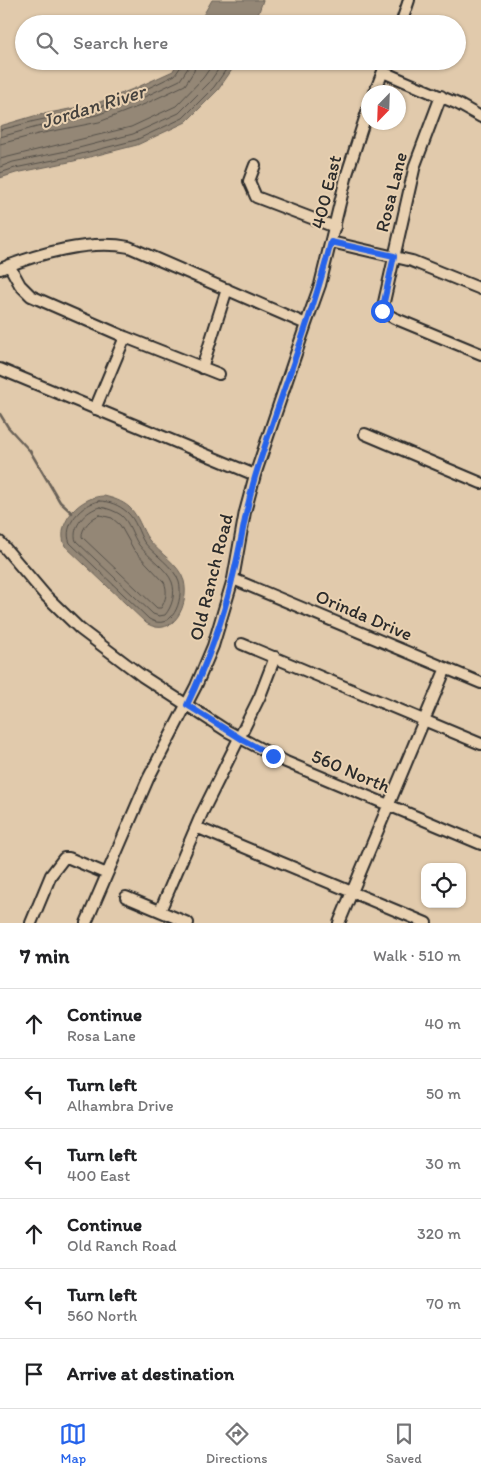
<!DOCTYPE html>
<meta charset="utf-8">
<style>
:root{--surface:#fff;--page:#f6f6f6;--text:#202124;--muted:#757577;--line:#e0e0e0;--accent:#2563eb}
body{margin:0;font-family:Itim,sans-serif;background:var(--page);color:var(--text)}
.controls{position:absolute;right:15px;bottom:15px;display:grid;overflow:hidden;border-radius:10px;box-shadow:0 1px 4px #0004}
.controls button{width:45px;height:45px;display:grid;place-items:center;padding:0;border:0;border-bottom:1px solid var(--line);background:var(--surface);color:var(--text);font:25px sans-serif}
.compass{position:absolute;left:361px;top:85px;width:45px;height:45px;border-radius:50%;background:var(--surface);box-shadow:0 1px 4px #0004;rotate:203deg}
.stop{position:absolute;width:15px;height:15px;margin:-11px;border:4px solid #2563eb;border-radius:50%;background:#fff}
.stop.end{background:#2563eb;border-color:#fff;box-shadow:0 1px 5px #0008}
.list{margin:0;padding:0;list-style:none}
h2{display:flex;justify-content:space-between;align-items:center;height:65px;margin:0;padding:0 20px;font-size:21px}
h2 small{font-size:16px;font-weight:400;color:var(--muted)}
.list li{display:grid;grid-template-columns:32px 1fr auto;gap:15px;align-items:center;box-sizing:border-box;height:70px;padding:0 20px;border-top:1px solid var(--line)}
.list b{display:block;font-size:19px;white-space:nowrap}
.list p{margin:0;font-size:16px;white-space:nowrap;color:var(--muted)}
.list em{font-size:16px;font-style:normal;color:var(--muted)}
.icon{flex:none;width:28px;height:28px;fill:none;stroke:currentColor;stroke-width:2;stroke-linecap:round;stroke-linejoin:round}
.map{position:relative;flex:none;width:481px;height:923px;overflow:hidden}
.search{position:absolute;background:var(--surface);box-shadow:0 1px 4px #0004;left:15px;right:15px;top:15px;height:55px;display:flex;align-items:center;gap:12px;box-sizing:border-box;padding:0 18px;border-radius:28px;color:var(--muted);font-size:19px}
.sheet{height:485px;background:var(--surface)}
nav{display:flex;justify-content:space-around;align-items:center;box-sizing:border-box;height:70px;border-top:1px solid var(--line);background:var(--surface);font-size:14px;color:var(--muted)}
nav a{display:grid;justify-items:center;gap:2px}
nav .on{color:var(--accent)}
.map>svg:first-child{display:block}
</style>
<div class="map">
<svg width="481" height="923" viewBox="0 0 481 923">
<rect width="100%" height="100%" fill="#e1caac"/>
<filter id="ink" filterUnits="userSpaceOnUse"><feTurbulence type="fractalNoise" baseFrequency=".02" numOctaves="2"/><feDisplacementMap in="SourceGraphic" scale="10" xChannelSelector="R" yChannelSelector="G"/><feConvolveMatrix kernelMatrix="1 2 1 2 8 2 1 2 1" color-interpolation-filters="sRGB"/></filter>
<g filter="url(#ink)">
<path fill="#948776" stroke="#6a6258" d="M212,0H263L255,24H198Z
M178,61H238L218,90L186,122L137,145L74,161L16,173L0,178V126L34,116L95,104L138,87L173,71Z
M104,496C113,498 122,501 129,507C139,516 141,529 149,540C160,554 179,564 184,581C190,604 173,640 146,623L65,546C55,522 81,496 104,496Z"/>
<g fill="none" stroke-linecap="round" stroke-linejoin="round">
<path stroke="#555049" stroke-width="1" d="M0,130L35,121L97,108L140,92L175,75L182,65V61
M0,137L37,127L97,115L142,98L180,80L188,68L189,61
M0,144L38,134L99,122L145,104L185,85L194,71L196,61
M0,159L131,127L176,106L203,78L215,61
M0,167L13,162L71,150L133,134L179,113L209,83L224,61
M0,173L15,168L73,156L136,140L183,118L214,87L232,61
M99,501C109,501 119,505 127,512C136,520 138,532 144,542C154,555 174,566 179,582C184,600 172,633 149,619L70,543C62,525 82,504 99,501Z
M100,507C107,508 115,511 121,515C130,523 132,535 139,545C148,557 167,569 172,582C176,593 172,607 165,615L159,616L153,614L76,541C71,527 86,510 100,507Z
M100,515L112,518L120,525L134,550L164,582C168,591 166,600 161,608H157L82,537C81,528 92,517 100,515Z"/>
<path stroke="#6a6258" stroke-width="2.5" d="M0,414L8,427L30,451L60,502L72,513"/>
<defs>
<path id="minor" d="M401,24L409,0
M383,72L458,104L481,117
M375,92L387,61
M441,96L415,165L382,311L394,318L481,354
M255,165L249,181L256,197L335,227
M331,242L412,261L481,289
M9,265L20,285L31,296L125,337L219,374
M0,269C37,254 89,239 129,247L306,324
M202,368L227,289
M0,369L255,475
M95,409L125,337
M365,434L481,483
M0,542L45,595L80,629L142,676L227,731L286,762L481,844
M233,579L481,683
M242,644L481,744
M196,827L426,923
M126,897L188,923
M160,911L202,813L260,696L275,657
M31,923L51,875L64,858H69L107,874
M86,923L148,779L196,686L213,646L233,579L245,512L255,475L306,324L320,285L347,174L368,109
M339,923L446,668"/>
</defs>
<use href="#minor" stroke="#2b2b2b" stroke-width="14"/>
<use href="#minor" stroke="#e9d1b1" stroke-width="10"/>
</g>
</g>
<g fill="none" stroke-linecap="round" stroke-linejoin="round" filter="url(#ink)">
<path stroke="#2563eb" stroke-width="6" d="M273,756L243,740L187,705C206,665 222,624 232,580C241,546 245,511 255,477C279,398 311,322 331,242L394,256L382,311"/>
</g>
<g text-anchor="middle" dominant-baseline="central" stroke-width="4" stroke-linejoin="round" paint-order="stroke">
<g font-size="19" fill="#2b2b2b" stroke="#e9d1b1">
<text transform="translate(326 192) rotate(-76)">400 East</text>
<text transform="translate(391 192) rotate(-76)">Rosa Lane</text>
<text transform="translate(211 577) rotate(-76)">Old Ranch Road</text>
<text transform="translate(364 615) rotate(23)">Orinda Drive</text>
<text transform="translate(351 771) rotate(23)">560 North</text>
</g>
<g font-size="20" font-style="italic" fill="#45423e" stroke="#e9d1b1">
<text transform="translate(93 106) rotate(-17)">Jordan River</text>
</g>
</g>
</svg>
<div class="controls">
<button><svg class="icon" aria-label="locate" viewBox="0 0 24 24"><circle cx="12" cy="12" r="6"/><path d="M12 2v4M12 18v4M2 12h4M18 12h4"/></svg></button>
</div>
<svg class="compass" viewBox="-18 -18 36 36"><path d="M0-13l5 13h-10z" fill="#e53935"/><path d="M0 13l5-13h-10z" fill="#757577"/></svg>
<div class="stop" style="left:382px;top:311px"></div>
<div class="stop end" style="left:273px;top:756px"></div>
<div class="search"><svg class="icon" aria-label="search" viewBox="0 0 24 24"><circle cx="10" cy="10" r="6"/><path d="M15 15l6 6"/></svg>Search here</div>
</div>
<section class="sheet">
<h2>7 min<small>Walk · 510 m</small></h2>
<ul class="list">
<li><svg class="icon" aria-label="ahead" viewBox="0 0 24 24"><path d="M12 20V5M6 11l6-6 6 6"/></svg><div><b>Continue</b><p>Rosa Lane</p></div><em>40 m</em></li>
<li><svg class="icon" aria-label="left" viewBox="0 0 24 24"><path d="M17 20v-9H6M10 6l-5 5 5 5"/></svg><div><b>Turn left</b><p>Alhambra Drive</p></div><em>50 m</em></li>
<li><svg class="icon" aria-label="left" viewBox="0 0 24 24"><path d="M17 20v-9H6M10 6l-5 5 5 5"/></svg><div><b>Turn left</b><p>400 East</p></div><em>30 m</em></li>
<li><svg class="icon" aria-label="ahead" viewBox="0 0 24 24"><path d="M12 20V5M6 11l6-6 6 6"/></svg><div><b>Continue</b><p>Old Ranch Road</p></div><em>320 m</em></li>
<li><svg class="icon" aria-label="left" viewBox="0 0 24 24"><path d="M17 20v-9H6M10 6l-5 5 5 5"/></svg><div><b>Turn left</b><p>560 North</p></div><em>70 m</em></li>
<li><svg class="icon" aria-label="arrive" viewBox="0 0 24 24"><path d="M6 21V4h12l-3 4 3 4H6"/></svg><div><b>Arrive at destination</b></div></li>
</ul>
</section>
<nav>
<a class="on"><svg class="icon" aria-label="map" viewBox="0 0 24 24"><path d="M3 6l6-2 6 2 6-2v14l-6 2-6-2-6 2zM9 4v14M15 6v14"/></svg>Map</a>
<a><svg class="icon" aria-label="directions" viewBox="0 0 24 24"><path d="M12 3l9 9-9 9-9-9zM9 14v-3h6M13 9l2 2-2 2"/></svg>Directions</a>
<a><svg class="icon" aria-label="saved" viewBox="0 0 24 24"><path d="M7 4h10v16l-5-4-5 4z"/></svg>Saved</a>
</nav>
